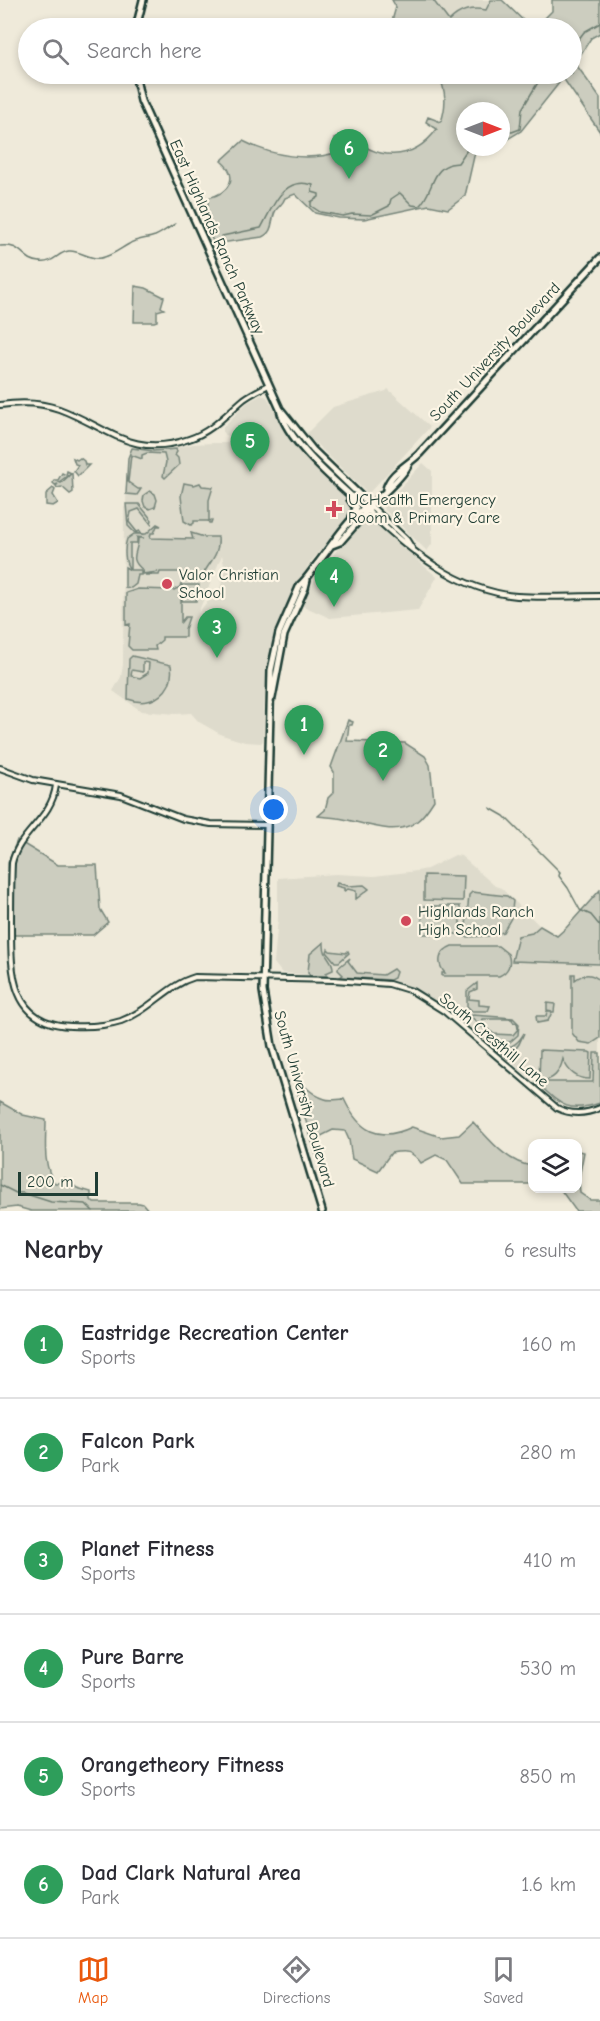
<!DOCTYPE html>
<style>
:root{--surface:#fff;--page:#f2f2f3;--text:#2b2b33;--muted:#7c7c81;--line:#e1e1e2;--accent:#ea580c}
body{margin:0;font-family:"Comic Neue",sans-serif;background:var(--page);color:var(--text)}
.controls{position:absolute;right:18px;bottom:18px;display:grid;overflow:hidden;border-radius:12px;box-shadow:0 3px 9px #0003}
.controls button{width:54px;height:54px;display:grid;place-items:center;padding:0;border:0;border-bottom:2px solid var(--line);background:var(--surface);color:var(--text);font:30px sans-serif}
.compass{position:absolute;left:456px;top:102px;width:54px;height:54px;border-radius:50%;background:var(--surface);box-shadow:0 3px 9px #0003;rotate:90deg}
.scale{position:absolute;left:18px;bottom:15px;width:80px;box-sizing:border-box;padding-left:6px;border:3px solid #1f3d34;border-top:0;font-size:16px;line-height:21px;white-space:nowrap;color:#1f3d34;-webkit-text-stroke:4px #fcf5e5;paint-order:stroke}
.you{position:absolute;left:274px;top:810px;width:21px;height:21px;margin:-15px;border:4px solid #fff;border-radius:50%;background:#1a73e8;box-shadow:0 0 0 9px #1a73e833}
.badge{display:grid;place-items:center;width:39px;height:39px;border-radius:50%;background:var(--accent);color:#fff;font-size:20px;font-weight:700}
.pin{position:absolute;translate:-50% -50px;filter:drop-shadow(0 2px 3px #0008)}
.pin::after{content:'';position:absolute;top:32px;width:21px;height:18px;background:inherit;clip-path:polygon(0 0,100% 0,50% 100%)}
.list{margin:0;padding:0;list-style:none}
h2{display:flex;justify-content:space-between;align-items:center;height:78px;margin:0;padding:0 24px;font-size:26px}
h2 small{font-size:20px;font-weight:400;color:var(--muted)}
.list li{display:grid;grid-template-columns:39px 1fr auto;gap:18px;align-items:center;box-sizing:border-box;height:108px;padding:0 24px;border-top:2px solid var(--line)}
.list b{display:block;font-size:22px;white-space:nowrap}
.list p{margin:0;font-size:20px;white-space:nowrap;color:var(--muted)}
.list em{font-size:20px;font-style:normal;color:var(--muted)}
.icon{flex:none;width:33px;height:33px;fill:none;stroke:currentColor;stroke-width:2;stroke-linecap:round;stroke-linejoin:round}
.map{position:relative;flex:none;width:600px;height:1211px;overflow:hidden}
.search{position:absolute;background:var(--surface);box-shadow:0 3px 9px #0003;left:18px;right:18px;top:18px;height:66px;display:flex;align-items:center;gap:15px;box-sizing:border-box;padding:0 21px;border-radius:33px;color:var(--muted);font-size:22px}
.sheet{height:726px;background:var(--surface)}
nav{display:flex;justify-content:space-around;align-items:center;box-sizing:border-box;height:84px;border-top:2px solid var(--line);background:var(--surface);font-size:16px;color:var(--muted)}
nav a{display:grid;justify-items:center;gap:3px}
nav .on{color:var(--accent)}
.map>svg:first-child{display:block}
</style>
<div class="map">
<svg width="600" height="1211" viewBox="0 0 600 1211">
<rect width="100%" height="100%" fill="#efeada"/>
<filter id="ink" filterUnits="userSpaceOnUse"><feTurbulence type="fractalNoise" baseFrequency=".0167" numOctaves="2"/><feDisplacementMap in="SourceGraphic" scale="12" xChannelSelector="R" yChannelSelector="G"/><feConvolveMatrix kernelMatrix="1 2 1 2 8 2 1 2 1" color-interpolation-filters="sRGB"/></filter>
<g filter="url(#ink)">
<path fill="#dedbcc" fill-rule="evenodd" d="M433,0H491L487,10L474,8L464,10L449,22Z
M388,389L430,427L368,494L306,434L333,407L386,391Z
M261,395L267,397L289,435L308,459L330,483L350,500L353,511L309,564L283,611L268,662L265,688L263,741L261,743L245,742L222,735L199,722L191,713L176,714L141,711L113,691L121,677L123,665L124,508L126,505L127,463L130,450L132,448L166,450L193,444L214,443H228L232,447V439L223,433V427L247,403ZM222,555L225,571L217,599L207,602L198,613Z
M423,463L432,471V544L427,551L382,507Z
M369,518L437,577L418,610L330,618L301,605L321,569L339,548Z
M455,855L461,856L495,886L501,888L540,926L532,933L518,936L513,961L600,964V1053H594L593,1082H536L453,1014L412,988L375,980L282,973L274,963L278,918V878L336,874L374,876L417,871L427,869Z"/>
<path fill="#cccdbf" stroke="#76857a" stroke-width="1.5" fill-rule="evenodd" d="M392,0H433L449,21C460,10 471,7 486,10L491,0H502L527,24L542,21L552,11V0H600V33L591,38L575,63L600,98V132L563,78L521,131L501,143V111H465V147H492L475,152L465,196L448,209L429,205L364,219L339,218L315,213L295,194L285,198C283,204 280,205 276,210C270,220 275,231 262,237L214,244L199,209L208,205V198C229,193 240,177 221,161L243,141C272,156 308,162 338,152L334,139L348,133C375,161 412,163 437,129L426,122L428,117L441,122C447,104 446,90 438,74H572V28H390L396,7Z
M135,286L146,288L164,297L161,307L164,309L157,311V321L154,322H134Z
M132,448L153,451L176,449L177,452L175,455L178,458L179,465L165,478L163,476L166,462L164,454L147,453L142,455V459L131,455L128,482L138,489H141L137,495L126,494L128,458Z
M73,458L77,460L80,458L84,461L85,465H89L78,476L74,471L78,465L75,464Z
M67,471L71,473L59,482L61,483L72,473L73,492L70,494L62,487L57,488L56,486L58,484L55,485L53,483L54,480H58L62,473L66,475Z
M184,483L194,485L200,483L202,486L213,487L209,500V521L212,520L211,523H209L208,521H194V523L191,525L184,521L181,496Z
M53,488L55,490L53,495L58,503L53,506L46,505V494Z
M150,491L155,494L157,500L155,507L150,509L145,507L143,501L144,495Z
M126,504H139L152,520L151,524L139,509L131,512L129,522L137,532L140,531L142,534L134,532L128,526Z
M157,524L161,526H157L154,533H151L150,538L193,539L191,533L204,537H218C220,555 209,562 203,575H182L181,572H160L159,575H145L158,572L142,574L143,570C127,558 139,552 138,538H144L137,537V543H130V569C124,563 124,547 127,539L134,534H146Z
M125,567L130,570H141V575H138L136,584L131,588L125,587Z
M181,583V622L185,617H189L185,629V637H162V640L155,646L156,650H132L128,646L130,624L126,625V593L138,589L174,590L180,587Z
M182,585H199L196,601H182Z
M132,656L171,665C175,691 153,708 128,699L129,659ZM143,662L149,663L148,673L140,678L131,676L132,670L143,672Z
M348,720L353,722L352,725H349L347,741L405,743L425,756L430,765L434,800C429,808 424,816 416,822C394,838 361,821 337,818C331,817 325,817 318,816L325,810L328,798L334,792V772L331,767Z
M17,840L58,865H97L100,909L108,922L93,935H8V863Z
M424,875L464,876L463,901L424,900Z
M337,883L348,886L364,885L369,889L356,899V891L348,889L344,891V888L336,886Z
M600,890V964L512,961L518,936L532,933L540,926L557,936L566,928Z
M472,892L507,896L513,901L511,918L503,932L488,936L465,937L469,895Z
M422,906H460V934H422Z
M324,942C323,958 334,959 333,970L326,973L329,976H310L308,972L310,954Z
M452,946H498L508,954C512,964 508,972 499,976H442V973H445C436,963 439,951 452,946Z
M328,949L330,951L346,953L348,951L349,953L339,962H335L327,952Z
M350,958L348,961L357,973L383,975L393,969L396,972L394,978L390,980L340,977L343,975L338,970V968Z
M572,974H575V980C584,973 592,972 600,981V1038L591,1044L579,1042L572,1033Z
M477,983V989L470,992L469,999L479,1000V1005L490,1006L488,1011H472L467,1006V991Z
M547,1003L555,1004L554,1012H552L548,1021L537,1023L536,1016H546L547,1011H552L547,1010Z
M473,1015L513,1018L519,1024L518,1035L510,1042H499L480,1025H483L494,1034L513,1035L518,1029L517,1023L513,1022L512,1019H483L482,1022H477L470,1016Z
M524,1033L519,1044L508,1059L494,1048L501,1050V1048C513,1048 519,1042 524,1033Z
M540,1050L589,1052L591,1053L590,1079C576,1079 568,1072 563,1059C560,1072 554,1081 539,1081Z
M594,1053H600V1103C566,1114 560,1104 536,1082H593Z
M290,1067C296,1079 311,1095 325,1099C330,1101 338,1099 344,1099C359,1131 378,1143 412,1127L441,1137L459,1135L473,1122C490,1140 507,1163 532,1166V1184H463L447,1160L436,1155L421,1163C412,1151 406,1150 391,1153L378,1171L352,1159L349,1140L345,1131L333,1130L321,1136L316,1148V1155Z
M0,1102L23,1115L46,1120C46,1141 42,1165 55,1183H58L65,1178L77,1188L91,1192V1200L94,1203H139L143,1204L149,1211H31L17,1207L0,1209Z
M578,1151L584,1152L579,1178L580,1193L590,1200H600V1211H576L560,1189L578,1188Z"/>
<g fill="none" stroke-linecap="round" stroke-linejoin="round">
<path stroke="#6c7d71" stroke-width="1.5" d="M572,48L584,32L600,23
M501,132H512L520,129L522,109L540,79H545L555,74
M222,236L261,228C272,209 282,175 313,185L312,192L319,194V197L311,202V206L320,212L343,216L352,214L371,215L389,206L391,199L400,193L412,205L419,206C432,195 431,171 448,165C451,163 455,164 458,163L469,147
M0,246C23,243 22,261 40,262C53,264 58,252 69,251C80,250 89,260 101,258C112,256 120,249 129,244C136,239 147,239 155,236C162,233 168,228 175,224
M490,808L504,816L560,872L559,876L568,888L580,910L591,915L600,926
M0,1185L16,1193H23L51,1202L86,1204L93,1211"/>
<defs>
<path id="secondary" d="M0,405C20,402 40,402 59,409C108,427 132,459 189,439C213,431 226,414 244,399C252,393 261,389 269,385
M370,505L407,540L412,548
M368,511C409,550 458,591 517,596C544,598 573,596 600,596
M0,768L33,780L121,795L183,819L211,824L267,825
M56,785C52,819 19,832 12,863C11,884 11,906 11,927C11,973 11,1024 71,1026C88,1027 105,1026 121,1021C151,1010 167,985 195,977L334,980L389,984L412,991L444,1011L557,1108C571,1115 586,1114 600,1108"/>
<path id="primary" d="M136,28L143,0
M135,74L141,101L280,409C286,442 343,488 368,511
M281,410L313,450L370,505
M386,489C390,473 408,465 419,454L600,258
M350,499L356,508L352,517
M332,545L340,542L369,509
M272,698L284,635L305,588L307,580
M322,1211L272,1046L263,991L271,670L279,633L300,585C308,578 312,570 318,563C332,545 345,523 363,509C368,505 366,508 371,504C380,498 407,472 409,463"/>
</defs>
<use href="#secondary" stroke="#1f3d34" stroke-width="8"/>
<use href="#primary" stroke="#1f3d34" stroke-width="10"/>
<use href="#secondary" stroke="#fcf5e5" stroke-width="4"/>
<use href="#primary" stroke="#fcf5e5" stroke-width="5"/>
</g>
</g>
<g fill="#d1495b" stroke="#fcf5e5" stroke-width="2">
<path d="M331 500h6v6h6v6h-6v6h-6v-6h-6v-6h6z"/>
<circle cx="167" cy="584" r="6"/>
<circle cx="406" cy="921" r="6"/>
</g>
<g text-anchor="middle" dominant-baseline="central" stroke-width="4.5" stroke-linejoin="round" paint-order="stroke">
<g font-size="16" fill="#1f3d34" stroke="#fcf5e5">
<text transform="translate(217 237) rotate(66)">East Highlands Ranch Parkway</text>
<text transform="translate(495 352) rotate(-47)">South University Boulevard</text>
<text transform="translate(494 1040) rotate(40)">South Cresthill Lane</text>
<text transform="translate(304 1099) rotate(74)">South University Boulevard</text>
</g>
<g font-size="16" fill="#1f3d34" stroke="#fcf5e5" text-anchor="start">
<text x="348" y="500">UCHealth Emergency<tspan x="348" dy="18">Room &amp; Primary Care</tspan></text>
<text x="179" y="575">Valor Christian<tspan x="179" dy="18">School</tspan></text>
<text x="418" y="912">Highlands Ranch<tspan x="418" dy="18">High School</tspan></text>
</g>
</g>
</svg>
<div class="controls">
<button><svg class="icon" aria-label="layers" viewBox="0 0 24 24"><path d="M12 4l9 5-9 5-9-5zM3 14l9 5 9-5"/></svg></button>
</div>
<svg class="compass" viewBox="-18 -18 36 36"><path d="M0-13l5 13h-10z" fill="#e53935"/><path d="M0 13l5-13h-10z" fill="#7c7c81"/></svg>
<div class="scale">200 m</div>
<div class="you"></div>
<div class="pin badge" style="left:304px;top:755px;background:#2e9e5b">1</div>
<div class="pin badge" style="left:383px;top:781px;background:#2e9e5b">2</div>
<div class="pin badge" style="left:217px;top:658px;background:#2e9e5b">3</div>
<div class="pin badge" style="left:334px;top:607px;background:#2e9e5b">4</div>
<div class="pin badge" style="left:250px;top:472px;background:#2e9e5b">5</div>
<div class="pin badge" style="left:349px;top:179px;background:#2e9e5b">6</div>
<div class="search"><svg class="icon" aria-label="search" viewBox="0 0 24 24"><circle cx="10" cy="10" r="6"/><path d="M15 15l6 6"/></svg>Search here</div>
</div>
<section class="sheet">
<h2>Nearby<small>6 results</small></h2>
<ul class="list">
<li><span class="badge" style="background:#2e9e5b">1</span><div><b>Eastridge Recreation Center</b><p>Sports</p></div><em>160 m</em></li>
<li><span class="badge" style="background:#2e9e5b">2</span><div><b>Falcon Park</b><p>Park</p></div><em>280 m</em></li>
<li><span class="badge" style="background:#2e9e5b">3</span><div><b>Planet Fitness</b><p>Sports</p></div><em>410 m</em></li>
<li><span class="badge" style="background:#2e9e5b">4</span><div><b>Pure Barre</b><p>Sports</p></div><em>530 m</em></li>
<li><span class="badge" style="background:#2e9e5b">5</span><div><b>Orangetheory Fitness</b><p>Sports</p></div><em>850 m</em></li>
<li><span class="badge" style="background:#2e9e5b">6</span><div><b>Dad Clark Natural Area</b><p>Park</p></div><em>1.6 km</em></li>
</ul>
</section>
<nav>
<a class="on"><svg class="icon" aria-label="map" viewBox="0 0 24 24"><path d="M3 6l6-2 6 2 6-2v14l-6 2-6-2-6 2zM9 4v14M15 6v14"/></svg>Map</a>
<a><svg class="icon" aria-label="directions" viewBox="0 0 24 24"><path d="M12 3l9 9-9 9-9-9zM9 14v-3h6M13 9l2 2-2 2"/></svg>Directions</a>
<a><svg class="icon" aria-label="saved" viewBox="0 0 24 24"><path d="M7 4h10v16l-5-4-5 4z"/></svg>Saved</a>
</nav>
